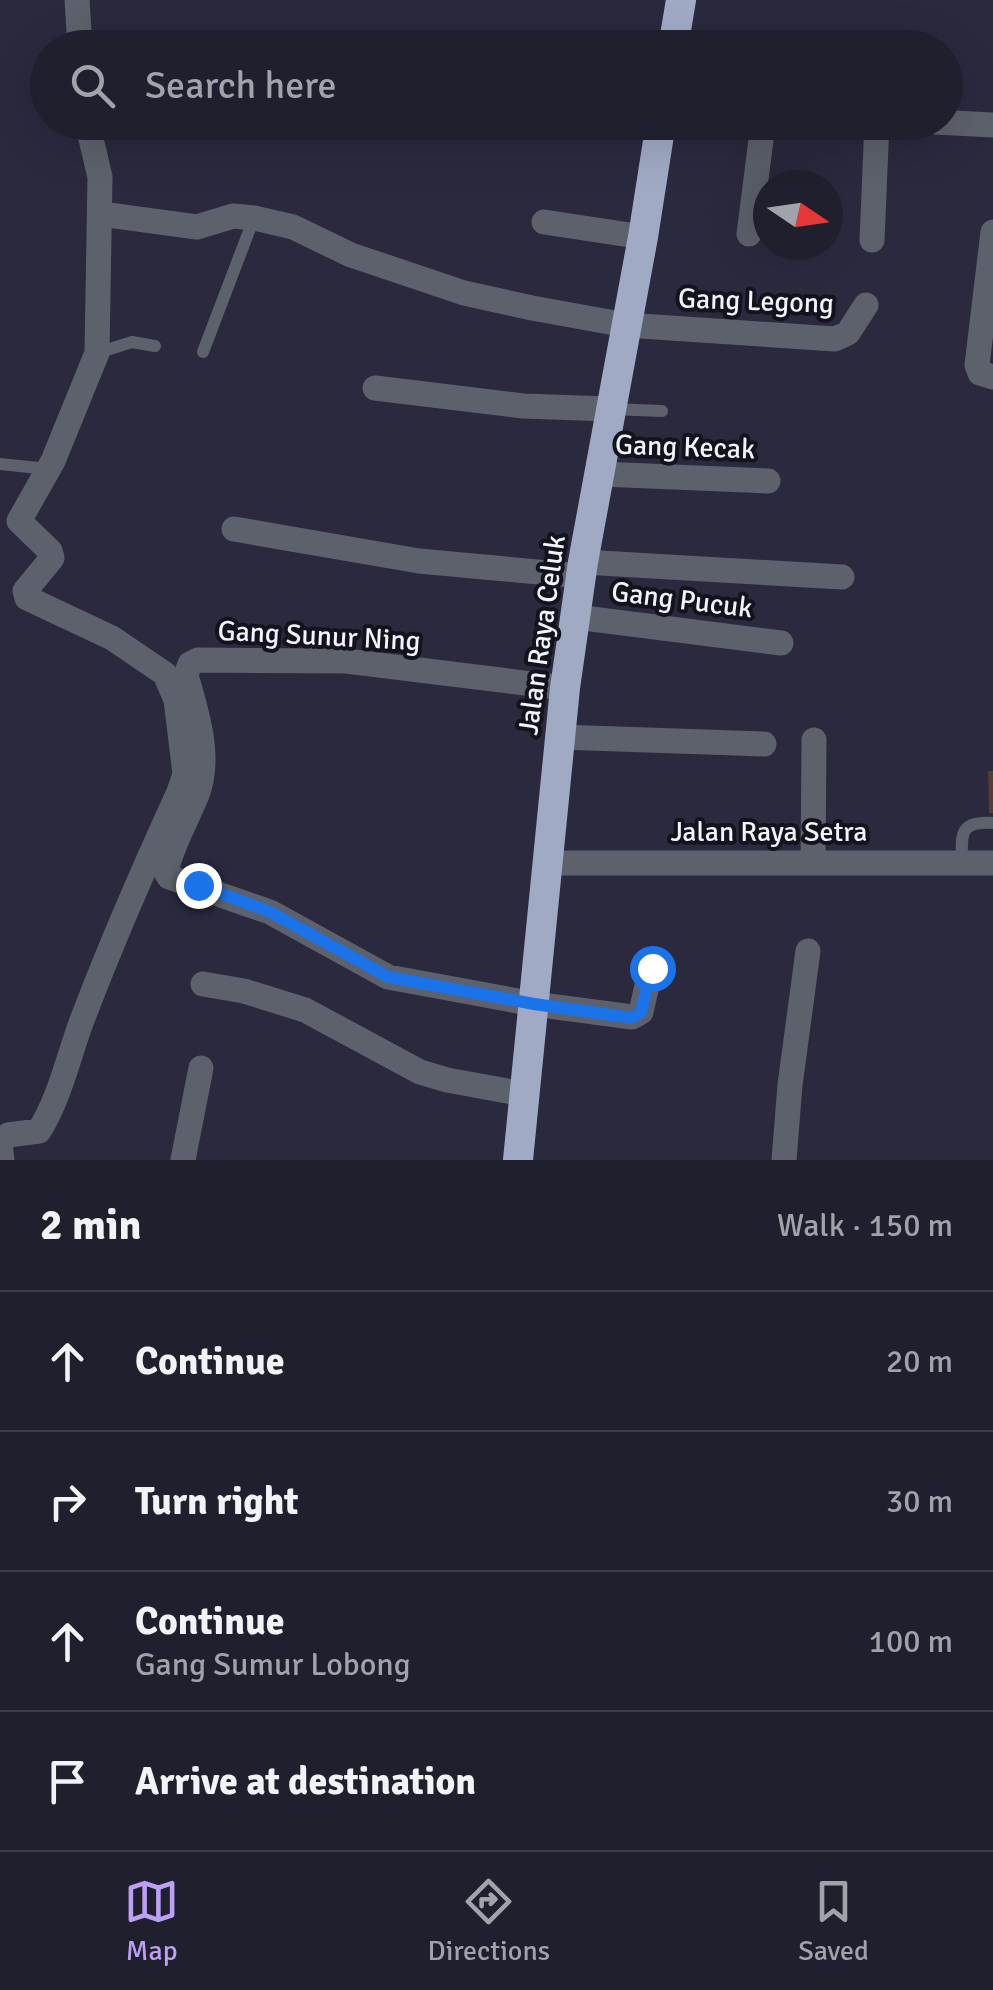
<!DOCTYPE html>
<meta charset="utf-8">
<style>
:root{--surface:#201f2e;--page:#2d2c3a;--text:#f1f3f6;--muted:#a2a2aa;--line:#3d3d4a;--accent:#bca0f2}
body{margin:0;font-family:Signika,sans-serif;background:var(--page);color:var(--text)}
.compass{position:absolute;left:753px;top:170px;width:90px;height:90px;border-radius:50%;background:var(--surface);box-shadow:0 10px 40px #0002;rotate:103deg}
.stop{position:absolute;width:30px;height:30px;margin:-22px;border:8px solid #1a73e8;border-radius:50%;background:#fff}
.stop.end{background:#1a73e8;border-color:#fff;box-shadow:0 2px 10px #0008}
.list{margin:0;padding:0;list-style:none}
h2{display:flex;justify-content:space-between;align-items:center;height:130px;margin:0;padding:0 40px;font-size:42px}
h2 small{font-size:32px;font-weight:400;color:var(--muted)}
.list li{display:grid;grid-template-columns:65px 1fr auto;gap:30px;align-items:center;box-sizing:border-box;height:140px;padding:0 40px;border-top:2px solid var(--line)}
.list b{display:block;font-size:38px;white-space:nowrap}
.list p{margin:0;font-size:32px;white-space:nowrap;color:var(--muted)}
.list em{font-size:32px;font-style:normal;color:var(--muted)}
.icon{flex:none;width:55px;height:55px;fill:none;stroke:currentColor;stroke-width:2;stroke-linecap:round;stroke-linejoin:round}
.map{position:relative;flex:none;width:993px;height:1160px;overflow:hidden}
.search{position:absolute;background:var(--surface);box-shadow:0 10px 40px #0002;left:30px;right:30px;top:30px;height:110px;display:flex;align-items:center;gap:25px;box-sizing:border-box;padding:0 35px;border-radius:55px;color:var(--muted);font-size:38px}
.sheet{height:690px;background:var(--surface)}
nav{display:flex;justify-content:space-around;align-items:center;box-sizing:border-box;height:140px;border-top:2px solid var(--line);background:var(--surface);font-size:28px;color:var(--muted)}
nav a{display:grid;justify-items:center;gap:5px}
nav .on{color:var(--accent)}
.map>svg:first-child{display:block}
</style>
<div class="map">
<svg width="993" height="1160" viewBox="0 0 993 1160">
<rect width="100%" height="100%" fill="#2a293e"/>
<path fill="#563b35" d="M988,771H993V813H989Z"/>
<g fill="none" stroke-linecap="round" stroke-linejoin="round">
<path stroke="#5d616b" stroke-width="12" d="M203,352L254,218
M97,353L132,342L155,346
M610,409L662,411
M0,464L48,469
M962,862C961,833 960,821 993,823"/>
<path stroke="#5d616b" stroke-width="25" d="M77,0L80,48
M935,122L993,125
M660,128L815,122
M101,214L197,227L233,216L254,218L293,227L351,255L464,293L532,308L626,325L835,339L848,333L866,305
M544,222L643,237
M993,232L977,365L980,373L993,377
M749,234L763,124
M872,240L877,122
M375,388L523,406L609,409
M600,474L768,481
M234,529L419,561L582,576
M583,562L842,577
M576,617L781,643
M565,688L346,661L198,660L190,664L186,675C196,711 211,754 198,792C188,819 172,843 166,872L169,877L270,912L388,977L534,1004L632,1017L641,1012L651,968
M560,737L764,744
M546,863H993
M813,863L814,740
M203,984L244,991L305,1010L420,1072L447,1080L524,1094
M2,1160L0,1143L8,1135L39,1131C61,1096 69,1053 84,1015C113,939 145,866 179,792L185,774L176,700L165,674L112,638L27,598L25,591L52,558L50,551L19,521L53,461L97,353L100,177L87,122
M183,1160L201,1068
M784,1160L790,1085L808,951"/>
<path stroke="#a0aac4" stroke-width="30" d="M673,48L681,0
M518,1160L565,688L583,562L643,237L661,122"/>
</g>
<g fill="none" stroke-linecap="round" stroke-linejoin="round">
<path stroke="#1a73e8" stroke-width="12" d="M198,885L270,912L388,977L534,1004L632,1018L641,1012L652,968"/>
</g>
<g text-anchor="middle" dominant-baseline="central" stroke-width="8" stroke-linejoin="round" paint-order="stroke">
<g font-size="28" fill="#f3f3ff" stroke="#13131d">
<text transform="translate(756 301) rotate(2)">Gang Legong</text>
<text transform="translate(685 447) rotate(2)">Gang Kecak</text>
<text transform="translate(682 600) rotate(7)">Gang Pucuk</text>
<text transform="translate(542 635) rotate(-82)">Jalan Raya Celuk</text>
<text transform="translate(319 636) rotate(3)">Gang Sunur Ning</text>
<text x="769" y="832">Jalan Raya Setra</text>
</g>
</g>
</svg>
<svg class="compass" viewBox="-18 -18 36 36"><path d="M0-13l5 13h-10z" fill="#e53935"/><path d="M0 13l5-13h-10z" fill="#a2a2aa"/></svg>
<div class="stop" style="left:652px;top:968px"></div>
<div class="stop end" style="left:198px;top:885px"></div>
<div class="search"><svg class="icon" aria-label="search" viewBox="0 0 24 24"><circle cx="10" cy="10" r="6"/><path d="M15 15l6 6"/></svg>Search here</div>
</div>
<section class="sheet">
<h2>2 min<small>Walk · 150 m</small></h2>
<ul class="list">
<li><svg class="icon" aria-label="ahead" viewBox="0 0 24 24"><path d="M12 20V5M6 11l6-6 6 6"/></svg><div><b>Continue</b></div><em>20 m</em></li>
<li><svg class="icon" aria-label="right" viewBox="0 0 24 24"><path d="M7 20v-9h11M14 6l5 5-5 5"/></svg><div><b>Turn right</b></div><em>30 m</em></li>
<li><svg class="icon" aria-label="ahead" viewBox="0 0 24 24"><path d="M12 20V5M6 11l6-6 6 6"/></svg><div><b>Continue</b><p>Gang Sumur Lobong</p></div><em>100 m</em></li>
<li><svg class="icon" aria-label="arrive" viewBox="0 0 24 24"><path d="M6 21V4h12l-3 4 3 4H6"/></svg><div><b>Arrive at destination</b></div></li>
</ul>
</section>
<nav>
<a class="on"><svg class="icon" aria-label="map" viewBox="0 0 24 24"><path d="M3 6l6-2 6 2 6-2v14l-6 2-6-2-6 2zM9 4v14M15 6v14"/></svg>Map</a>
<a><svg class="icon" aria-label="directions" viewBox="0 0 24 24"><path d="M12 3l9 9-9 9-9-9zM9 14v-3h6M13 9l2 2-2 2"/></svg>Directions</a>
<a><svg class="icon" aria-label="saved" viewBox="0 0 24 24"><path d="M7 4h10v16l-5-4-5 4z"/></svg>Saved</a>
</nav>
